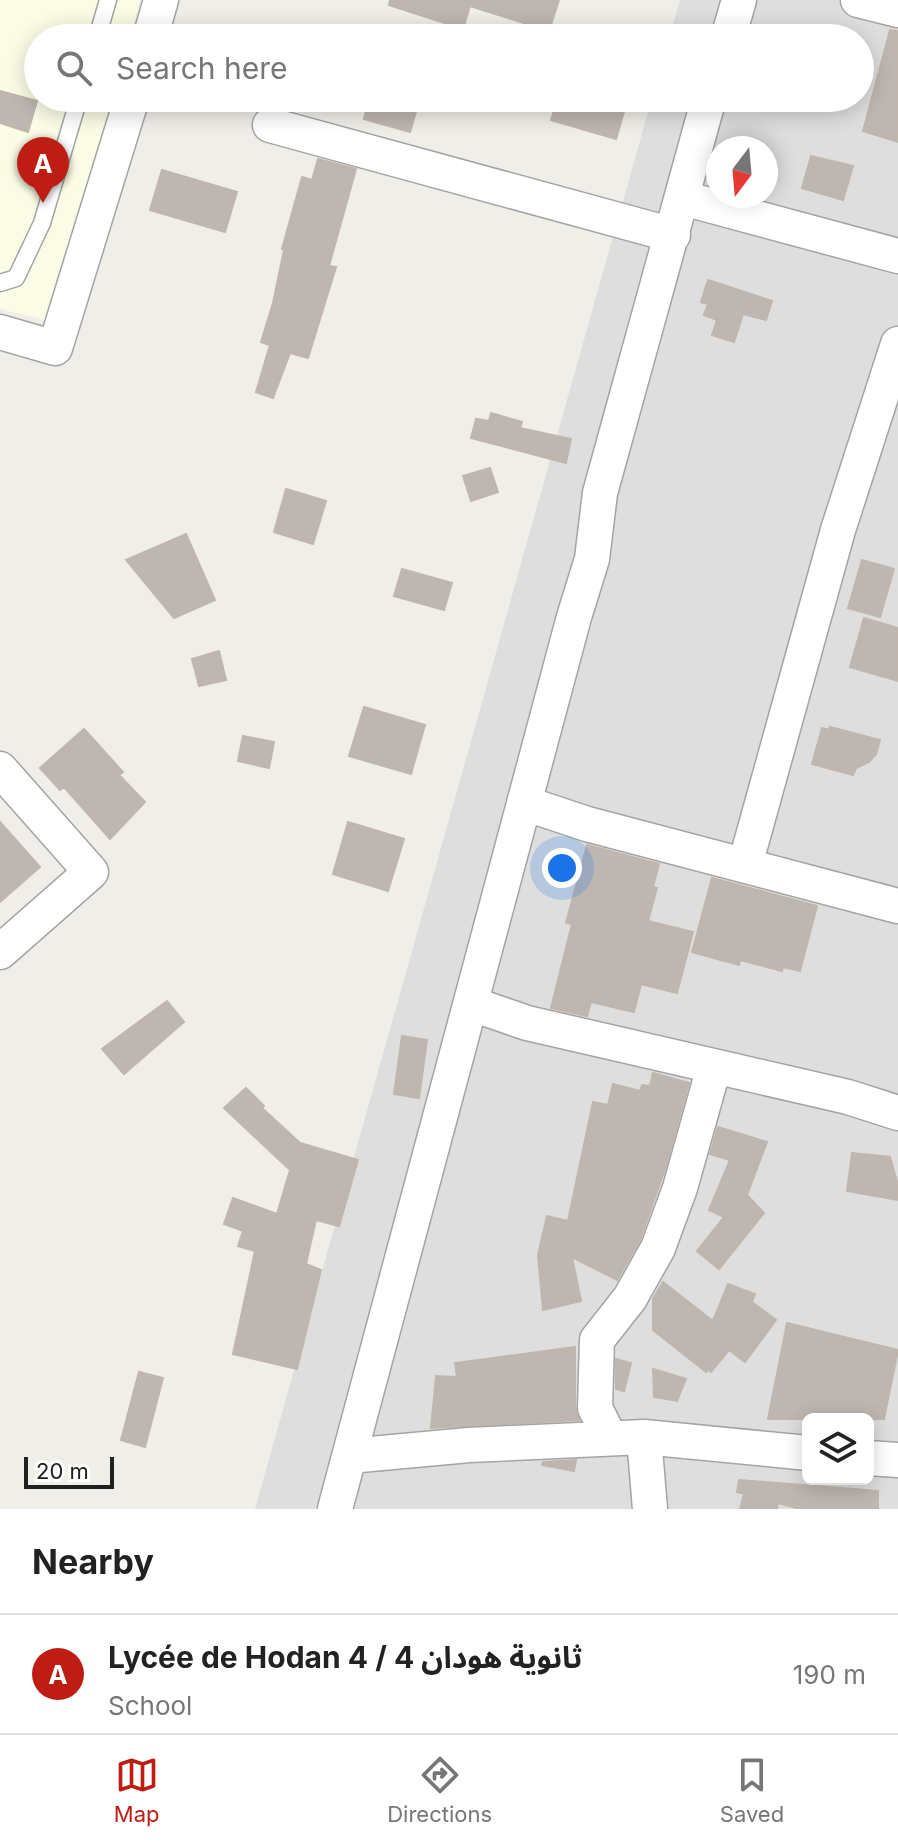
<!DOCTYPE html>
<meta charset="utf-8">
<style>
:root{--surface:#fff;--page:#f2f2f2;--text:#222;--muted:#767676;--line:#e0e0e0;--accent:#be1d13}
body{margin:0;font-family:Inter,"Noto Sans Arabic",sans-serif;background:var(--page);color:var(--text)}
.controls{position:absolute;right:24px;bottom:24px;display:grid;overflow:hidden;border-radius:12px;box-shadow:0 4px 20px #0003}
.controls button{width:72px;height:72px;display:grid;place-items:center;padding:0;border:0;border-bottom:2px solid var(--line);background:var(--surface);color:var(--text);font:40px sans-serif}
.compass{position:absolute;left:706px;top:136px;width:72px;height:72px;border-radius:50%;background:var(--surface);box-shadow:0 4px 20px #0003;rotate:196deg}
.scale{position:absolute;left:24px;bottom:20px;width:90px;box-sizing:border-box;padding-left:8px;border:4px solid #202020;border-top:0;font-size:22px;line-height:28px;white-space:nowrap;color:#202020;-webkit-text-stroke:6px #fff;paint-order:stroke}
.you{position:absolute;left:562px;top:868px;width:28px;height:28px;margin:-20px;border:6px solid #fff;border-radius:50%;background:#1a73e8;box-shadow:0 0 0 12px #1a73e833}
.badge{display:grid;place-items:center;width:52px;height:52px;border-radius:50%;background:var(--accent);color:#fff;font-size:26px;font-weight:700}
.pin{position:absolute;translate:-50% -66px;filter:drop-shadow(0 2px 4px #0008)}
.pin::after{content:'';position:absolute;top:42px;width:28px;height:24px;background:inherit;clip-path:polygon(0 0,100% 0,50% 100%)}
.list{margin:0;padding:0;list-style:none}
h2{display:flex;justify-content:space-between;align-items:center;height:104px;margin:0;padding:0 32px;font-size:34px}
h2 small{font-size:26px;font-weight:400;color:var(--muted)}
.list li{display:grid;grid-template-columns:52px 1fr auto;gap:24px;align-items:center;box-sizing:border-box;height:120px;padding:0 32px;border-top:2px solid var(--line)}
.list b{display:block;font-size:30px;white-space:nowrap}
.list p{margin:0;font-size:26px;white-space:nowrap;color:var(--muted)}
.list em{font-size:26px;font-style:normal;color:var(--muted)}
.icon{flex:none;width:44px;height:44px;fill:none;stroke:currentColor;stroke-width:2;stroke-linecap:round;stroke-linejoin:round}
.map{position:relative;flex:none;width:898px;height:1509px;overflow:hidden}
.search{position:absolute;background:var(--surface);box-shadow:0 4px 20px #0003;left:24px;right:24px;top:24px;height:88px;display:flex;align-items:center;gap:20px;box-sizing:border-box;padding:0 28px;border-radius:44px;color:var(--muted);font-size:30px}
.sheet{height:224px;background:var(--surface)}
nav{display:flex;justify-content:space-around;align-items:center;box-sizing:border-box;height:112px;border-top:2px solid var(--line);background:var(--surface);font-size:22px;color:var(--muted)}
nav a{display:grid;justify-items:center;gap:4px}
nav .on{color:var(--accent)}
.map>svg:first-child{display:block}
</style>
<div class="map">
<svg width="898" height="1509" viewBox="0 0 898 1509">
<rect width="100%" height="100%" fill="#f0eee8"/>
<path fill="#dedede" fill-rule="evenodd" d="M680,0H898V1509H255L652,98H860V38H669ZM718,148H766V196H718ZM808,1419H868V1479H808Z"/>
<path fill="#fbfce5" d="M0,0H140L130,38H38V98H114L54,322L0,309Z"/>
<path fill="#bdb6b1" stroke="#c0b6ac" stroke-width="2" d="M390,0H559L549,31L470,6L463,29L389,5Z
M890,30L898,31V142L863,131Z
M0,91L37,101L28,132L0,123Z
M369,98H420L410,132L364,119Z
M558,98H628L616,139L551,120Z
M811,156L853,166L843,200L802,188Z
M318,159L356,169L329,266L336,267L308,358L290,353L273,398L256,392L270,345L261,342L273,303L284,250L282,249L302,177L312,180Z
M162,170L237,192L225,232L150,210Z
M708,280L772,301L766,320L743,314L734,342L712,335L717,320L704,315L708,304L701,302Z
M491,413L522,422L520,428L571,439L566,463L471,438L476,419L489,421Z
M490,468L498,492L471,501L463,476Z
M286,489L326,501L313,544L274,532Z
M186,534L215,600L174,618L126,560Z
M862,560L894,569L880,617L848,608Z
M402,569L452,583L444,610L394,596Z
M864,618L898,628V681L850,667Z
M219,651L226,680L199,686L192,659Z
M364,707L425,725L411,774L349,756Z
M830,727L880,740L876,754L869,762L856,768L853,775L812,764L822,728L829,730Z
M84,729L123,772L119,775L145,802L110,839L64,787L60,790L40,768Z
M243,736L274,742L269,768L238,761Z
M0,822L40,867L0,902Z
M348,822L404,839L388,891L333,874Z
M587,845L659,864L653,887L657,888L648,921L693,932L677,993L641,984L634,1012L591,1002L587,1016L551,1008L572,924L566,923Z
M712,878L817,906L800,971L783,967L782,971L740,960L739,965L692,952Z
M167,1001L184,1022L124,1074L102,1049Z
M402,1036L427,1040L419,1098L394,1094Z
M653,1073L689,1083L666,1166L640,1240L617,1280L572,1257L581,1301L543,1310L538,1255L547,1216L568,1221L593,1102L608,1105L613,1084L640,1091L642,1085L650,1086Z
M246,1088L264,1106L262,1108L300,1143L358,1160L339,1226L316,1220L306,1264L321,1270L297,1369L233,1354L255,1251L238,1246L243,1231L224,1224L233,1198L277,1214L290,1170L224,1108Z
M718,1127L767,1142L747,1195L764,1213L719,1269L697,1251L724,1217L709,1210L730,1160L710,1154Z
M852,1153L890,1157L898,1185V1200L847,1191Z
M663,1282L713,1321L728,1284L755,1294L752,1302L776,1320L745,1362L729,1350L711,1372L708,1370L706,1372L653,1330V1299Z
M787,1323L898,1350L884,1419H768Z
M575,1347V1407L579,1420L431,1428L436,1376L457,1377L455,1363Z
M616,1359L631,1363L624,1391L616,1389Z
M653,1369L686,1379L677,1401L654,1397Z
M139,1372L163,1378L145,1447L121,1440Z
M576,1460L574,1471L542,1465L543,1462Z
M739,1480L878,1491V1509H800L778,1503L777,1509H740L744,1494L737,1492Z"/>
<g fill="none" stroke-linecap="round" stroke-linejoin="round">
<defs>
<path id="service" d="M97,38L108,0
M0,283L16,278L42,223L79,98"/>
<path id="minor" d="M858,0L898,10
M150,38L161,0
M728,38L739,0
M270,125L673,235
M683,198L898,256
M0,332L55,348L132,98
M0,769L91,872L0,952
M524,803L587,824L898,906
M745,865L838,530L898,344
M472,1004L527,1023L848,1097L898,1113
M644,1437L808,1453
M610,1438L595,1408L597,1340L630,1298L658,1248L680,1188L714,1067
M349,1456L469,1445L644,1437L650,1509
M868,1458L898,1460
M335,1509L574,617L592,559L600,493L709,98"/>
</defs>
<use href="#service" stroke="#a4a4a4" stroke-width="19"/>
<use href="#minor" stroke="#a4a4a4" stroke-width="37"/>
<use href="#service" stroke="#fff" stroke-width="16"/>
<use href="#minor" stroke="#fff" stroke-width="34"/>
</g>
</svg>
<div class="controls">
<button><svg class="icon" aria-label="layers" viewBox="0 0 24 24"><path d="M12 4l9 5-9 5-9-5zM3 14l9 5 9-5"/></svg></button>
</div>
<svg class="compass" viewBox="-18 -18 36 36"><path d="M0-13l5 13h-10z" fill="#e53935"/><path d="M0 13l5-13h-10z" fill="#767676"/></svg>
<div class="scale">20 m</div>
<div class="you"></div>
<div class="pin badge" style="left:43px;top:203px">A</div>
<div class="search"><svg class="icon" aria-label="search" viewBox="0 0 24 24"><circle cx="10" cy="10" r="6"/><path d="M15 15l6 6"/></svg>Search here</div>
</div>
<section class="sheet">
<h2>Nearby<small></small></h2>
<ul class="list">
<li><span class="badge">A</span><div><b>Lycée de Hodan 4 / ثانوية هودان 4</b><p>School</p></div><em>190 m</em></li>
</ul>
</section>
<nav>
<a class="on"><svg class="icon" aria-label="map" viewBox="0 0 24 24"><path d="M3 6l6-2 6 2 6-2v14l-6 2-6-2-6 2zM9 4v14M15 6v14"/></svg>Map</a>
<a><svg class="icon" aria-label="directions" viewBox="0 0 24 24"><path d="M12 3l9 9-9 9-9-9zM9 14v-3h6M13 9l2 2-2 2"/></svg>Directions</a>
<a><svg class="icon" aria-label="saved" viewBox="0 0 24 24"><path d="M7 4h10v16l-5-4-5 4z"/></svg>Saved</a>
</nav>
